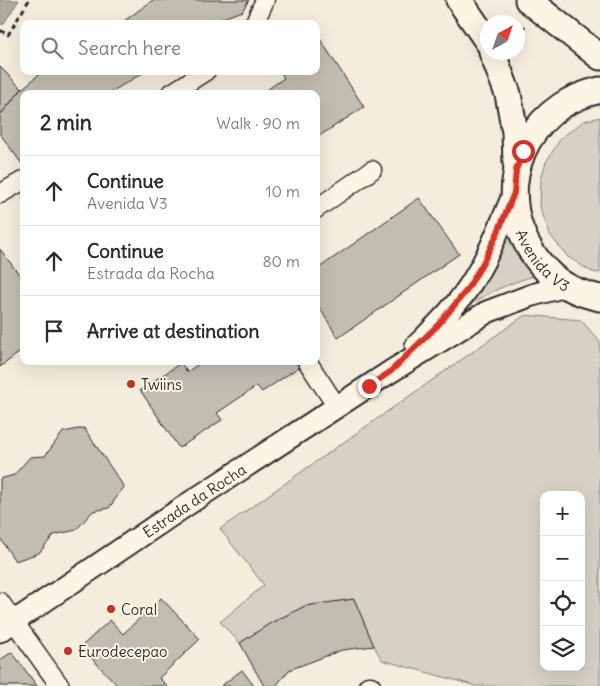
<!DOCTYPE html>
<meta charset="utf-8">
<style>
:root{--surface:#fff;--page:#f2f2f3;--text:#2b2b33;--muted:#7c7c81;--line:#e1e1e2}
body{margin:0;font-family:Delius,sans-serif;background:var(--page);color:var(--text)}
.controls{position:absolute;right:15px;bottom:15px;display:grid;overflow:hidden;border-radius:10px;box-shadow:0 5px 20px #0002}
.controls button{width:45px;height:45px;display:grid;place-items:center;padding:0;border:0;border-bottom:1px solid var(--line);background:var(--surface);color:var(--text);font:25px sans-serif}
.compass{position:absolute;left:480px;top:15px;width:45px;height:45px;border-radius:50%;background:var(--surface);box-shadow:0 5px 20px #0002;rotate:40deg}
.stop{position:absolute;width:15px;height:15px;margin:-11px;border:4px solid #d93025;border-radius:50%;background:#fff}
.stop.end{background:#d93025;border-color:#fff;box-shadow:0 1px 5px #0008}
.list{margin:0;padding:0;list-style:none}
h2{display:flex;justify-content:space-between;align-items:center;height:65px;margin:0;padding:0 20px;font-size:21px}
h2 small{font-size:16px;font-weight:400;color:var(--muted)}
.list li{display:grid;grid-template-columns:32px 1fr auto;gap:15px;align-items:center;box-sizing:border-box;height:70px;padding:0 20px;border-top:1px solid var(--line)}
.list b{display:block;font-size:19px;white-space:nowrap}
.list p{margin:0;font-size:16px;white-space:nowrap;color:var(--muted)}
.list em{font-size:16px;font-style:normal;color:var(--muted)}
.icon{flex:none;width:28px;height:28px;fill:none;stroke:currentColor;stroke-width:2;stroke-linecap:round;stroke-linejoin:round}
.map{position:relative;flex:none;width:600px;height:686px;overflow:hidden}
.search{position:absolute;background:var(--surface);box-shadow:0 5px 20px #0002;left:20px;top:20px;width:300px;height:55px;display:flex;align-items:center;gap:12px;box-sizing:border-box;padding:0 18px;border-radius:10px;color:var(--muted);font-size:19px}
.panel{position:absolute;background:var(--surface);box-shadow:0 5px 20px #0002;left:20px;top:90px;width:300px;height:275px;border-radius:10px}
.map>svg:first-child{display:block}
</style>
<div class="map">
<svg width="600" height="686" viewBox="0 0 600 686">
<rect width="100%" height="100%" fill="#f4edde"/>
<filter id="ink" filterUnits="userSpaceOnUse"><feTurbulence type="fractalNoise" baseFrequency=".02" numOctaves="2"/><feDisplacementMap in="SourceGraphic" scale="10" xChannelSelector="R" yChannelSelector="G"/><feConvolveMatrix kernelMatrix="1 2 1 2 8 2 1 2 1" color-interpolation-filters="sRGB"/></filter>
<g filter="url(#ink)">
<path fill="#d6d1c4" stroke="#807e78" fill-rule="evenodd" d="M600,117V273L592,272L568,257L550,235L540,207L541,178L546,162L561,138L584,121Z
M509,230L537,275C507,284 490,291 464,309Z
M525,315L581,320L600,342V686H476L382,660L374,646L354,599L305,606L269,624L240,643L220,622L264,585L220,529ZM544,495H581V667H544Z"/>
<path fill="#afaaa0" stroke="#7a7771" d="M0,0H19L3,25L0,23Z"/>
<path fill="#c2bdb1" stroke="#2b2b2b" d="M153,0H249L242,11L220,19L214,24H120Z
M320,39L364,107L316,138V94H261L284,78L280,71H316V41Z
M0,67L22,89L0,115Z
M43,71H146L108,94H24V162L22,164L0,134V115L22,89Z
M419,198L459,254L338,338L316,302V270Z
M0,249L24,281V349L0,367Z
M203,361H295L299,367L262,392L257,386L217,413L222,420L179,448L140,390L181,363L187,372Z
M84,428L124,487L109,508L93,511L76,530L54,535L39,553L15,561L0,538V479L14,475L30,457L45,456L63,432Z
M161,598L200,639L159,678L167,686H118L81,647L110,620L123,634Z
M354,599L374,646L342,650L289,670L276,686H264L240,643L269,624L305,606Z
M12,652L37,686H0V660Z
M242,670L254,686H221Z"/>
<g fill="none" stroke-linecap="round" stroke-linejoin="round">
<defs>
<path id="minor" d="M254,24L265,0
M170,94L206,71
M0,194L24,180
M316,209L372,170
M307,361L337,407
M0,602L60,686
M368,686H371"/>
<g id="tertiary">
<path d="M416,346C434,328 452,311 466,291C487,261 500,226 514,193"/>
<path id="s1" d="M0,631L191,502L390,372L487,312L532,295L566,286"/>
</g>
<g id="secondary">
<path d="M459,0L488,42"/>
<path d="M528,0L600,57"/>
<path d="M492,52L508,94L515,132L516,163"/>
<path id="s2" d="M600,90C587,93 573,98 561,106C504,145 499,222 547,271C561,286 581,294 600,298"/>
</g>
</defs>
<use href="#minor" stroke="#2b2b2b" stroke-width="21"/>
<use href="#tertiary" stroke="#2b2b2b" stroke-width="25"/>
<use href="#secondary" stroke="#2b2b2b" stroke-width="29"/>
<path stroke="#2b2b2b" stroke-width="3" stroke-dasharray="5 4" stroke-linecap="butt" d="M0,30L8,35L29,0
M518,36L525,26"/>
<use href="#minor" stroke="#fcf5e5" stroke-width="18"/>
<use href="#tertiary" stroke="#fcf5e5" stroke-width="21"/>
<use href="#secondary" stroke="#fcf5e5" stroke-width="25"/>
</g>
</g>
<g fill="none" stroke-linecap="round" stroke-linejoin="round" filter="url(#ink)">
<path stroke="#d93025" stroke-width="6" d="M369,386L390,372L438,325L466,291L483,263L498,232L514,193L516,170L523,151"/>
</g>
<g fill="#c8321e" stroke="#fcf5e5" stroke-width="2">
<circle cx="131" cy="384" r="5"/>
<circle cx="111" cy="609" r="5"/>
<circle cx="68" cy="651" r="5"/>
</g>
<g text-anchor="middle" dominant-baseline="central" stroke-width="4" stroke-linejoin="round" paint-order="stroke">
<g font-size="15" fill="#2b2b2b" stroke="#fcf5e5">
<text stroke="none"><textPath href="#s2" startOffset="221">Avenida V3</textPath></text>
<text stroke="none"><textPath href="#s1" startOffset="234">Estrada da Rocha</textPath></text>
</g>
<g font-size="15" fill="#2b2b2b" stroke="#fcf5e5" text-anchor="start">
<text x="141" y="384">Twiins</text>
<text x="121" y="609">Coral</text>
<text x="78" y="651">Eurodecepao</text>
</g>
</g>
</svg>
<div class="controls">
<button>+</button>
<button>−</button>
<button><svg class="icon" aria-label="locate" viewBox="0 0 24 24"><circle cx="12" cy="12" r="6"/><path d="M12 2v4M12 18v4M2 12h4M18 12h4"/></svg></button>
<button><svg class="icon" aria-label="layers" viewBox="0 0 24 24"><path d="M12 4l9 5-9 5-9-5zM3 14l9 5 9-5"/></svg></button>
</div>
<svg class="compass" viewBox="-18 -18 36 36"><path d="M0-13l5 13h-10z" fill="#e53935"/><path d="M0 13l5-13h-10z" fill="#7c7c81"/></svg>
<div class="stop" style="left:523px;top:151px"></div>
<div class="stop end" style="left:369px;top:386px"></div>
<div class="search"><svg class="icon" aria-label="search" viewBox="0 0 24 24"><circle cx="10" cy="10" r="6"/><path d="M15 15l6 6"/></svg>Search here</div>
<section class="panel">
<h2>2 min<small>Walk · 90 m</small></h2>
<ul class="list">
<li><svg class="icon" aria-label="ahead" viewBox="0 0 24 24"><path d="M12 20V5M6 11l6-6 6 6"/></svg><div><b>Continue</b><p>Avenida V3</p></div><em>10 m</em></li>
<li><svg class="icon" aria-label="ahead" viewBox="0 0 24 24"><path d="M12 20V5M6 11l6-6 6 6"/></svg><div><b>Continue</b><p>Estrada da Rocha</p></div><em>80 m</em></li>
<li><svg class="icon" aria-label="arrive" viewBox="0 0 24 24"><path d="M6 21V4h12l-3 4 3 4H6"/></svg><div><b>Arrive at destination</b></div></li>
</ul>
</section>
</div>
